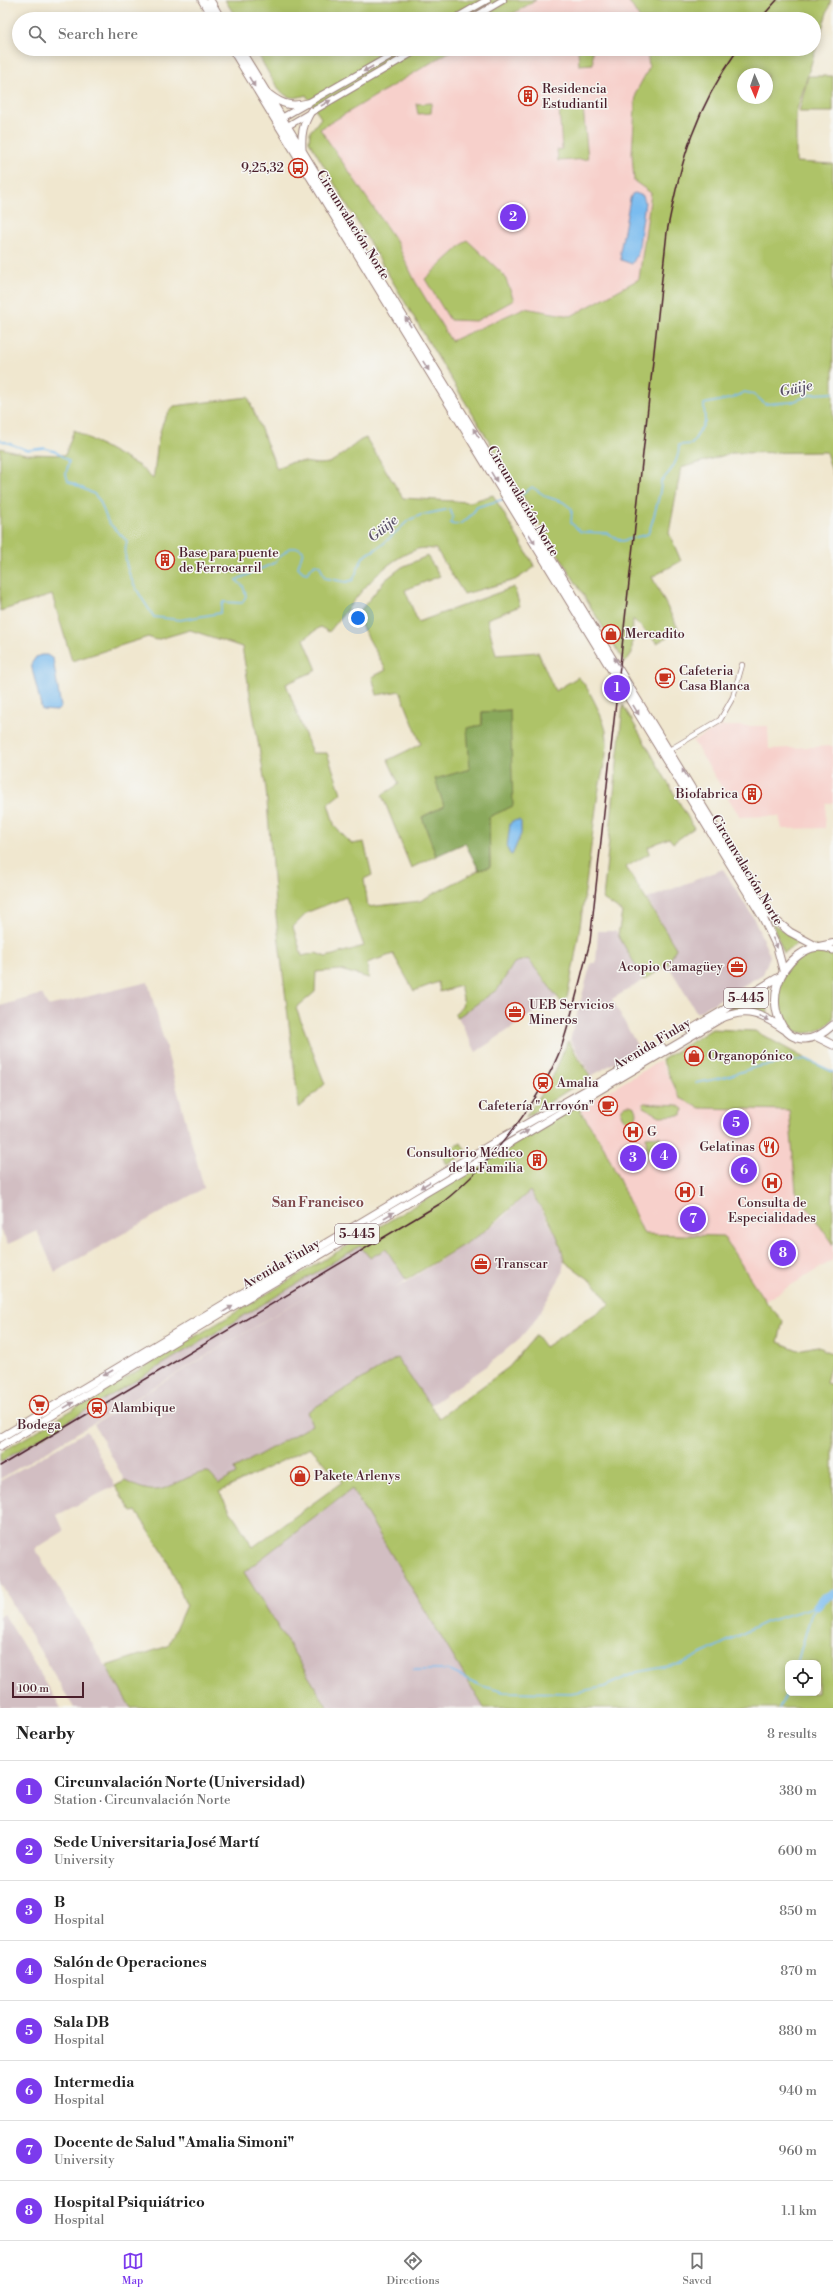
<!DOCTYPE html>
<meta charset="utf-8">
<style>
:root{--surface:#fff;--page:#f2f2f2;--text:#222;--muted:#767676;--line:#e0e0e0;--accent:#7c3aed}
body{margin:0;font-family:"Libre Bodoni",serif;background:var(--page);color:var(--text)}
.controls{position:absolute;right:12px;bottom:12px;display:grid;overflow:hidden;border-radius:8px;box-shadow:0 2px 10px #0003}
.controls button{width:36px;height:36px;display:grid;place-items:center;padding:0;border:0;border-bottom:1px solid var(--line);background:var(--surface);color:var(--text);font:20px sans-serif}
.compass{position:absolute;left:737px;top:68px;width:36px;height:36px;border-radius:50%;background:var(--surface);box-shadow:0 2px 10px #0003;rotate:178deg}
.scale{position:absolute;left:12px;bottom:10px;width:72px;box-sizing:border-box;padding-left:4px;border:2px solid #4a1f2b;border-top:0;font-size:11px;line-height:14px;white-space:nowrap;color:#4a1f2b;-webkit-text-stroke:3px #f6f6f2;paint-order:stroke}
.you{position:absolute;left:358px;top:618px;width:14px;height:14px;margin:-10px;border:3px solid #fff;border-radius:50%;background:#1a73e8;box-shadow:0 0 0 6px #1a73e833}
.badge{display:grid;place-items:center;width:26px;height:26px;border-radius:50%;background:var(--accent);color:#fff;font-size:13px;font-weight:700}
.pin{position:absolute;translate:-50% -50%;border:2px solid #fff;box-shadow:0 1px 4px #0006}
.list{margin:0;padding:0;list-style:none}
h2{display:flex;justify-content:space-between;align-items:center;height:52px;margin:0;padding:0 16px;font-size:17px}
h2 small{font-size:13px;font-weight:400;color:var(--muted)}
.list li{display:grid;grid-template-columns:26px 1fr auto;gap:12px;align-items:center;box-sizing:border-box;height:60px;padding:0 16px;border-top:1px solid var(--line)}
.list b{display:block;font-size:15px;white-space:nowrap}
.list p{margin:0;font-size:13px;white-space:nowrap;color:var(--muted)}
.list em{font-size:13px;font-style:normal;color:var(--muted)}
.icon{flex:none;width:22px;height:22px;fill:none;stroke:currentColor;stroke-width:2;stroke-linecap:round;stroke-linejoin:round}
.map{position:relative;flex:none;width:833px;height:1708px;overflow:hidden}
.search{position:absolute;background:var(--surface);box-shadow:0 2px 10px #0003;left:12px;right:12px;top:12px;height:44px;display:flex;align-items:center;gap:10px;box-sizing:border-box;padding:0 14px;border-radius:22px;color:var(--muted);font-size:15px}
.sheet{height:532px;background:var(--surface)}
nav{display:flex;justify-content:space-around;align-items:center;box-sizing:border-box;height:56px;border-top:1px solid var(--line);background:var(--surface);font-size:11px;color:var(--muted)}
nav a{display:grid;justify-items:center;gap:2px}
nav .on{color:var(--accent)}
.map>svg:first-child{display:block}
</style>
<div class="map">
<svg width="833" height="1708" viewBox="0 0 833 1708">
<rect width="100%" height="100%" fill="#f6f6f2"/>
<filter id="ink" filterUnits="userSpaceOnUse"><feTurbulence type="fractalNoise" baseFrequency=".025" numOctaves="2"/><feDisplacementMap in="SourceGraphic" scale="8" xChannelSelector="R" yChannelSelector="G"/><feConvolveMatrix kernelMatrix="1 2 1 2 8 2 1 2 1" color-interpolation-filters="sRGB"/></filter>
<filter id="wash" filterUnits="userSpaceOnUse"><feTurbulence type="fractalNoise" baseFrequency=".012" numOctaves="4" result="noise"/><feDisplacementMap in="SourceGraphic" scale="16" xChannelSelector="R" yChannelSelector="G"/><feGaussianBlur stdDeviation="0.9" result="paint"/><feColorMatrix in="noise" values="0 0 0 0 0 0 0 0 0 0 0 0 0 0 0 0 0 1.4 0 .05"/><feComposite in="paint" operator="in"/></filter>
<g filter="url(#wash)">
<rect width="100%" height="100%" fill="#f0e7cf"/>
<path fill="#f7d0cb" d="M536,0H628L640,19H504Z
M454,49H647L649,68L636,92L632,153L634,181L651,192L639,279L571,316L524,308L450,341L415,281L396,241L320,129Z
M722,726H768L769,749L833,746V803L826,804L825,828L782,829L779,816L740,817L693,741Z
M660,1061L680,1098L700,1108L789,1109L796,1191L833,1245V1260L765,1301L723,1236L644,1234L597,1137L580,1108Z"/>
<path fill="#d2bec2" d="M723,869L753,917L770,956L763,974L697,1013L668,965L676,948L647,899Z
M598,931H616L644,980L612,999L639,1049L591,1076L570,1040L591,963H596Z
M528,959L557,997L476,1052L458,1017L498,989L514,963Z
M148,982L204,1188L55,1272L37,1231L8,1244L0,1229V1006L42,994L48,1006Z
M530,1191L563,1247L564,1261L562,1274L536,1319L520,1338L487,1366L429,1406L397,1358L307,1412L313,1425L234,1469L236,1474L219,1484L208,1473L201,1472L162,1491L144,1490L125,1481L94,1424L343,1274L0,1479V1462L360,1245L370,1258L386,1249L406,1280L395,1289L481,1234L501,1219Z
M87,1431L115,1486L57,1515L64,1531L35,1549L131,1708H74L0,1583V1481Z
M352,1489L484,1708H328L244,1572Z
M4,1614L61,1708H0V1616Z"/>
<path fill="#aec368" stroke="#7c714a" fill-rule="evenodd" d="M225,0H536L504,19H237Z
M628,0H831L796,113V162L833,164V475L826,452L732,453L681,468L669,533L681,561L652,577L679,630L657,643L633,619L632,653L625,663L434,351L309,141L310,132L321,118L306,95C300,97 293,99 287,96C276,91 262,60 255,49H454L320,129L396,241L415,281L451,341L524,308L571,316L639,279L651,193L634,181L632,153L636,92L649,68L647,49H814V19H640ZM743,74H767V98H743Z
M578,49H592L593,64L579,65Z
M808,76H833V112H799Z
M432,103L431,113L418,114L416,104Z
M583,107L588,159L558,161L557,150L562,149L559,108Z
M467,240L504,275L514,300L476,321L450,320L425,279Z
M248,397L277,469C298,454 309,467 328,463C336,461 353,445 361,440L366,438L403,498L470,502L493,495L535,567L515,580L464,594L436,549C430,549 421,547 415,550C377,564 354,602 329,632L320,627L304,639L317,670L286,684L312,753H327L341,793L328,804L335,827L352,844L364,842L372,875L364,879L368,907L420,901L479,870L490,867L489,817L510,710L482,712V725L471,769L444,806L422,817L436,856L411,868L382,795L399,784L388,760L421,744L400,691L377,695L372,677L386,670L356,616L385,580L402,567L427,556L440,576L405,590L418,622L514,587L520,606L487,619L496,655L538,652L555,691L578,677C588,685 603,718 606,731C610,751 601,774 598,794C588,865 581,936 565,1007L528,959L514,963L498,989L458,1017L454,1014L462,1007L463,998L460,986L440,992L438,982L414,991L393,954L367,963L369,978L340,970L316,972L315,992L296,1008L325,1084L299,1108L276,916L266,789L242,647L190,630L156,640L148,637L72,661L52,595L0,611V448L26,454L65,455L74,430L139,466L153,479C158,455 155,424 174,406ZM346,897L364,946L326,957L316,953L302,956L293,927L308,912Z
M623,705L694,828L673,843L669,838L648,847L650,853L626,867L676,948L668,965L644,980L618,935L622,912L603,899Z
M772,923L799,942L784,953Z
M815,946L833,952V1019C813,1043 781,1035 777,1003C776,992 783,977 786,966Z
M769,984L767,1001L768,1014C753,1008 742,1007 725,1010Z
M712,1029L755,1031L806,1059L833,1072V1245L796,1191L789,1110L700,1108L680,1098L662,1060Z
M568,1041L590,1076L525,1118L552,1078Z
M644,1103L677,1105L683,1109L682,1115L660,1116L643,1107Z
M576,1104L604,1147L644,1234L723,1236L765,1301L783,1321L778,1342L798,1350L817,1346L833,1354L826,1383L833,1385V1708H484L352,1489L244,1572L328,1708H131L106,1666L168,1646L186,1605L166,1557L136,1511L132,1512L115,1486L125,1481C154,1495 159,1492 187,1478C195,1475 200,1472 208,1472L219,1484L236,1474L234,1469L312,1425L307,1412L397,1358L439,1418L509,1367L536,1335L545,1347L610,1304L594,1283L564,1261C561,1235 544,1213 530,1191L481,1234L406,1280L386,1249L370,1258L360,1246L0,1462V1453L424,1200ZM310,1447L342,1482L253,1547L219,1492ZM788,1663H818V1693H788Z
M621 1113a8 8 0 1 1 16 0a8 8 0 1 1-16 0Z
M660,1136V1152H647L646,1137Z
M461,1143L467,1153L447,1165L442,1154Z"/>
<path fill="#8aa95c" stroke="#6a6444" d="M510,710L513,806L489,817L490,867L479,870L465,843L436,856L422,817L444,806L435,779L470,769L467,728L482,725V712Z"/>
<path fill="#7abcef" stroke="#626e8d" d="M635,193L643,196L645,202L638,253L632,264L621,260L620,252L630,199L632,194Z
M41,655H47L53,659L61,707L57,711L42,710L31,664L36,657Z
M519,820L521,822V834L512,855L510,854L507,848L510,824L512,821Z"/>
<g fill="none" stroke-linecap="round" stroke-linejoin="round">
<path stroke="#7abcef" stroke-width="1.5" d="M0,440L27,450L44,448L55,451L69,461L66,474L68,481L94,494L100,501L108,522L127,541C119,568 140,595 154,617L180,620L220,613L223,602L242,603L246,596L243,586L236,580L274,563L289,548H299L303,551L298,567L303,572L307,573L315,564L320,566L325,578L346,582L353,580L363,557L382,545L409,520L421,515L450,509L453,517L450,523C460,529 472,515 477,507L504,499
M516,496L523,494L532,487L547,497L563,502L572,509L571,523L581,532L607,533L622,541L648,534C652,524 662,489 661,481C671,472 679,460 679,445L692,444L705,422L704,404L733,398L744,392L754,394L765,404L792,402L812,394L833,393
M696,1083L725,1077L756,1067L806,1059L833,1072
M797,1663L811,1615L817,1606
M412,1670H448L482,1686L504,1692L571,1693L604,1687L637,1672L681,1664L766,1622L817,1606
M779,1708L788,1690"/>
<path stroke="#7abcef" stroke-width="9" d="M817,1606L824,1598L833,1594"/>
</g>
</g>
<g filter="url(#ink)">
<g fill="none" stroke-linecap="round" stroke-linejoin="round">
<defs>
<path id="minor" d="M666,752L720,720L733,697L742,665"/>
<path id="major" d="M454,19L487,0
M471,19L503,0
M278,120L402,49
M284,128L419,49
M819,946L833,943"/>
<path id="highway" d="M202,0L213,19
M210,0L221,19
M232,49L763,918L777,947L783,970
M240,49L769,915L790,932L816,946
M270,95C283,105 292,107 308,103
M302,149C301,133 303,125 311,111
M833,950C820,945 810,947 799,955C752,988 782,1072 833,1025
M690,1030L779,977
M817,1037L833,1045
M0,1438L505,1136L662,1047
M0,1447L225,1311L718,1020C746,1006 762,1014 785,1030"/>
</defs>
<use href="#minor" stroke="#9d837d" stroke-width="6"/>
<use href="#major" stroke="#9d837d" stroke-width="8"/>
<use href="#highway" stroke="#9d837d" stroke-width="9"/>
<use href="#minor" stroke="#fff" stroke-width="4.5"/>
<use href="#major" stroke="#fff" stroke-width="6"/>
<use href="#highway" stroke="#fff" stroke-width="7"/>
<path stroke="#4a1f2b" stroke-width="1.5" d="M760,19L777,0
M0,1466L443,1202C487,1167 543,1099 562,1045C573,1012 581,976 590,942L667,232C681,159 695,110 738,49"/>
</g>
<defs><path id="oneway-solid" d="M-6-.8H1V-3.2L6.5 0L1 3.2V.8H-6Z"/></defs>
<g fill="#ae9aa0">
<use href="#oneway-solid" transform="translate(368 69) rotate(150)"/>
<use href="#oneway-solid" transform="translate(252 82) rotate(59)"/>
<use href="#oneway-solid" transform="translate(326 103) rotate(-30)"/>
<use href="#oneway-solid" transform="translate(408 322) rotate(-122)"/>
<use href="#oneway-solid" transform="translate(426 366) rotate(58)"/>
<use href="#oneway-solid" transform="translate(476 433) rotate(-122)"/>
<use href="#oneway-solid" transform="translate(494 477) rotate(59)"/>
<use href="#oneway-solid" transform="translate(532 539) rotate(58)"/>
<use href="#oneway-solid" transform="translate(617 662) rotate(-122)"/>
<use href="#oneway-solid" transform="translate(636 710) rotate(59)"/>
<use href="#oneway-solid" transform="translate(685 773) rotate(-121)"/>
<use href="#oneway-solid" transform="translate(775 943) rotate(66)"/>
<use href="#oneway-solid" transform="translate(764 1018) rotate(24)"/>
<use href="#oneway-solid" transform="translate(524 1133) rotate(-29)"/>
<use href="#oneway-solid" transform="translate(425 1185) rotate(148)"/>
<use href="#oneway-solid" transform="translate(389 1215) rotate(-30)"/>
<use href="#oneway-solid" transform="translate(228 1309) rotate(-31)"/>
<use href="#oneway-solid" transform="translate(108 1373) rotate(150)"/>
<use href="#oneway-solid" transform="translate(69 1405) rotate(-31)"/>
</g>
</g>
<defs>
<symbol id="building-ring" viewBox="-11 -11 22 22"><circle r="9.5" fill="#f6f6f2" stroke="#c8321e" stroke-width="1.5"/><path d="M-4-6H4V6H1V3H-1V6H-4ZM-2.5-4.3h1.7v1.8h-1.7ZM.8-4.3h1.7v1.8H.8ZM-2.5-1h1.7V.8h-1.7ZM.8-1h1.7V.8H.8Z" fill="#c8321e"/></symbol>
<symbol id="bus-ring" viewBox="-11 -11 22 22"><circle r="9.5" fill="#f6f6f2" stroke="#c8321e" stroke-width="1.5"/><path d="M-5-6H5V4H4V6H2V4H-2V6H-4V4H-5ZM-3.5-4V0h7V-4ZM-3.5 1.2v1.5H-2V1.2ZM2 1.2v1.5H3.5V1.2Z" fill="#c8321e"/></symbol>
<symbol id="shop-ring" viewBox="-11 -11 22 22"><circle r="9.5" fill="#f6f6f2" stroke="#c8321e" stroke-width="1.5"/><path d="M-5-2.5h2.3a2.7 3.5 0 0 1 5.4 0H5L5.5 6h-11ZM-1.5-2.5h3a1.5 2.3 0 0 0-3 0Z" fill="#c8321e"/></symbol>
<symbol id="cafe-ring" viewBox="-11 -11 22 22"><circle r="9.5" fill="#f6f6f2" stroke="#c8321e" stroke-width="1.5"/><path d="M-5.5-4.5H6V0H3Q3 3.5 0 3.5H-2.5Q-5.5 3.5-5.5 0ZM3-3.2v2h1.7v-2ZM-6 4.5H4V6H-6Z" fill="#c8321e"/></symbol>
<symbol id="office-ring" viewBox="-11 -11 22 22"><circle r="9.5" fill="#f6f6f2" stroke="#c8321e" stroke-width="1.5"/><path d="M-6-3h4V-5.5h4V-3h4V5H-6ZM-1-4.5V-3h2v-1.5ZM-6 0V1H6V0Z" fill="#c8321e"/></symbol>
<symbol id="station-ring" viewBox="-11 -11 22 22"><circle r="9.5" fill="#f6f6f2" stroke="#c8321e" stroke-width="1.5"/><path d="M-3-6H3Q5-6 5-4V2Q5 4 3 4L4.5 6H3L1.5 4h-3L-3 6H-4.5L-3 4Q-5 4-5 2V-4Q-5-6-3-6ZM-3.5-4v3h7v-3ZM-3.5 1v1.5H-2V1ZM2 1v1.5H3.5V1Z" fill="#c8321e"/></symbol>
<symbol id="hospital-ring" viewBox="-11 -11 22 22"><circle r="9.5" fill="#f6f6f2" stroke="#c8321e" stroke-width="1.5"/><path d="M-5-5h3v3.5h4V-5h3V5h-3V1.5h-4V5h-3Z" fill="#c8321e"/></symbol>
<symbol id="restaurant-ring" viewBox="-11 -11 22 22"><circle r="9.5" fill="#f6f6f2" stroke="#c8321e" stroke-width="1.5"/><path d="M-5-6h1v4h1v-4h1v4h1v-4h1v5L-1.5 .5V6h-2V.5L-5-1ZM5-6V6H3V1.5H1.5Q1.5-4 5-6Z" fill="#c8321e"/></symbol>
<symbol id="supermarket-ring" viewBox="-11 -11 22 22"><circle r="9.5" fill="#f6f6f2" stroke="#c8321e" stroke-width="1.5"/><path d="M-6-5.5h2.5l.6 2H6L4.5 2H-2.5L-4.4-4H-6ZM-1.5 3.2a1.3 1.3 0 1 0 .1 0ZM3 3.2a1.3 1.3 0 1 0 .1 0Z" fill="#c8321e"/></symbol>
</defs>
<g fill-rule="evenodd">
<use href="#building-ring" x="517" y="85" width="22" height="22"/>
<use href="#bus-ring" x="287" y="157" width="22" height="22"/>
<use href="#building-ring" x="154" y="549" width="22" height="22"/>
<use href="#shop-ring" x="600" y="623" width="22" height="22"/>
<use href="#cafe-ring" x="654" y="667" width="22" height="22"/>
<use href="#building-ring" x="741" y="783" width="22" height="22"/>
<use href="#office-ring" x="726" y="956" width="22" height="22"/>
<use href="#office-ring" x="504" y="1001" width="22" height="22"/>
<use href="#shop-ring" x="683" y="1045" width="22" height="22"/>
<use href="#station-ring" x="532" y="1072" width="22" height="22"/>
<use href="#cafe-ring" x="597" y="1095" width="22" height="22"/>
<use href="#hospital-ring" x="622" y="1121" width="22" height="22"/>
<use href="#restaurant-ring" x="758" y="1136" width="22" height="22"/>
<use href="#building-ring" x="526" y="1149" width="22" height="22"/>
<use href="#hospital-ring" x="761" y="1172" width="22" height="22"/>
<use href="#hospital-ring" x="674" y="1181" width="22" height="22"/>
<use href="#office-ring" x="470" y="1253" width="22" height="22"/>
<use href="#supermarket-ring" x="28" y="1394" width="22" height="22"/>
<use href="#station-ring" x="86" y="1397" width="22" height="22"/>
<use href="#shop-ring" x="289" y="1465" width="22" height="22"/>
</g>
<g text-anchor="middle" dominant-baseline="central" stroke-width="3" stroke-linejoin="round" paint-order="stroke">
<g fill="#f6f6f2" stroke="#7e6067" stroke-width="1">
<rect x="724" y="988" width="44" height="20" rx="3"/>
<rect x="335" y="1224" width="44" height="20" rx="3"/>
</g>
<g font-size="12" font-weight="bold" fill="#4a1f2b">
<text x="746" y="998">5-445</text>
<text x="357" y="1234">5-445</text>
</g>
<g font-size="13" fill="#4a1f2b" stroke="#f6f6f2" text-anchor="start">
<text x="542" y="89">Residencia<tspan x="542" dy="15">Estudiantil</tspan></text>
<text x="284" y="168" text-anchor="end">9,25,32</text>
<text x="179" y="553">Base para puente<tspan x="179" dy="15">de Ferrocarril</tspan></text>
<text x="625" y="634">Mercadito</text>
<text x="679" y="671">Cafeteria<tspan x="679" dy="15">Casa Blanca</tspan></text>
<text x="738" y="794" text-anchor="end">Biofabrica</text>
<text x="723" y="967" text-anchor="end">Acopio Camagüey</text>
<text x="529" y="1005">UEB Servicios<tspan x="529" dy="15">Mineros</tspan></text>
<text x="708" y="1056">Organopónico</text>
<text x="557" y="1083">Amalia</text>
<text x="594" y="1106" text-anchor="end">Cafetería "Arroyón"</text>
<text x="647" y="1132">G</text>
<text x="755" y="1147" text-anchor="end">Gelatinas</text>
<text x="523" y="1153" text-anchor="end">Consultorio Médico<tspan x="523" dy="15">de la Familia</tspan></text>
<text x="699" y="1192">I</text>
<text x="772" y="1203" text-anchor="middle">Consulta de<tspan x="772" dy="15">Especialidades</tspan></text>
<text x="495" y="1264">Transcar</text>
<text x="111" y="1408">Alambique</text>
<text x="39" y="1425" text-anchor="middle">Bodega</text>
<text x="314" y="1476">Pakete Arlenys</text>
</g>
<g font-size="13" fill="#4a1f2b" stroke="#f6f6f2">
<text transform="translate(353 225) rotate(58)">Circunvalación Norte</text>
<text transform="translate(523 501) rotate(59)">Circunvalación Norte</text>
<text transform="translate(747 870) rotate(59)">Circunvalación Norte</text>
<text transform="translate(652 1044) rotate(-31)">Avenida Finlay</text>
<text transform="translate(281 1264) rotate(-30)">Avenida Finlay</text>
</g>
<g font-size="14" font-style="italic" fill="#584e66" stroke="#f6f6f2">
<text transform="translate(796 389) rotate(-12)">Güije</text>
<text transform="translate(383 529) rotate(-39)">Güije</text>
</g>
<g font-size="14" font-weight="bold" fill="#7e494c" stroke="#f6f6f2">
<text x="318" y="1203">San Francisco</text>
</g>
</g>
</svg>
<div class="controls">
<button><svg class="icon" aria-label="locate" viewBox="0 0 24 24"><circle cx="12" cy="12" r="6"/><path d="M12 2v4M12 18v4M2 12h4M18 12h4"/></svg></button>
</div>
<svg class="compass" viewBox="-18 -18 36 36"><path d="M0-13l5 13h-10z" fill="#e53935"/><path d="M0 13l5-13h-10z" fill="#767676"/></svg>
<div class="scale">100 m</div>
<div class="you"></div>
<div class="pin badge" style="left:617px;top:688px">1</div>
<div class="pin badge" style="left:513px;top:217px">2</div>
<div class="pin badge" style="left:633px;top:1158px">3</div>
<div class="pin badge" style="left:664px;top:1156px">4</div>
<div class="pin badge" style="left:736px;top:1123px">5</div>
<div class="pin badge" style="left:744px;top:1170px">6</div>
<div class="pin badge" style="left:693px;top:1219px">7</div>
<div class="pin badge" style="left:783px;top:1253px">8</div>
<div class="search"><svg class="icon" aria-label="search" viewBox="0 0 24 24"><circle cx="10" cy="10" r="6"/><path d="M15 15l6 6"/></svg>Search here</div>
</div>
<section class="sheet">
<h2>Nearby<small>8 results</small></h2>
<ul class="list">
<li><span class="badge">1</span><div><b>Circunvalación Norte (Universidad)</b><p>Station · Circunvalación Norte</p></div><em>380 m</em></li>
<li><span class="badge">2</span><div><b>Sede Universitaria José Martí</b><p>University</p></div><em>600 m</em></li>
<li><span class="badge">3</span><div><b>B</b><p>Hospital</p></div><em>850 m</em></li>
<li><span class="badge">4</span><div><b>Salón de Operaciones</b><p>Hospital</p></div><em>870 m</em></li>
<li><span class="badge">5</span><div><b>Sala DB</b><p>Hospital</p></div><em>880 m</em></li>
<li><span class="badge">6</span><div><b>Intermedia</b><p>Hospital</p></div><em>940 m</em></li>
<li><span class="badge">7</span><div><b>Docente de Salud &quot;Amalia Simoni&quot;</b><p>University</p></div><em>960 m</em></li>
<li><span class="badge">8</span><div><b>Hospital Psiquiátrico</b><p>Hospital</p></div><em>1.1 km</em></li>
</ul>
</section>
<nav>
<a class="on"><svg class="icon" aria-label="map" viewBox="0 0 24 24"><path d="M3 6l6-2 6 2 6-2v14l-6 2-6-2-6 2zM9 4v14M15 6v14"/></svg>Map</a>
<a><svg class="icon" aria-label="directions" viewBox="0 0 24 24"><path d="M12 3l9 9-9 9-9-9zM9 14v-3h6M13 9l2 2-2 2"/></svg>Directions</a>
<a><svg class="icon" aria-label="saved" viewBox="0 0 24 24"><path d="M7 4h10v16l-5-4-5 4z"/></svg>Saved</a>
</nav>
